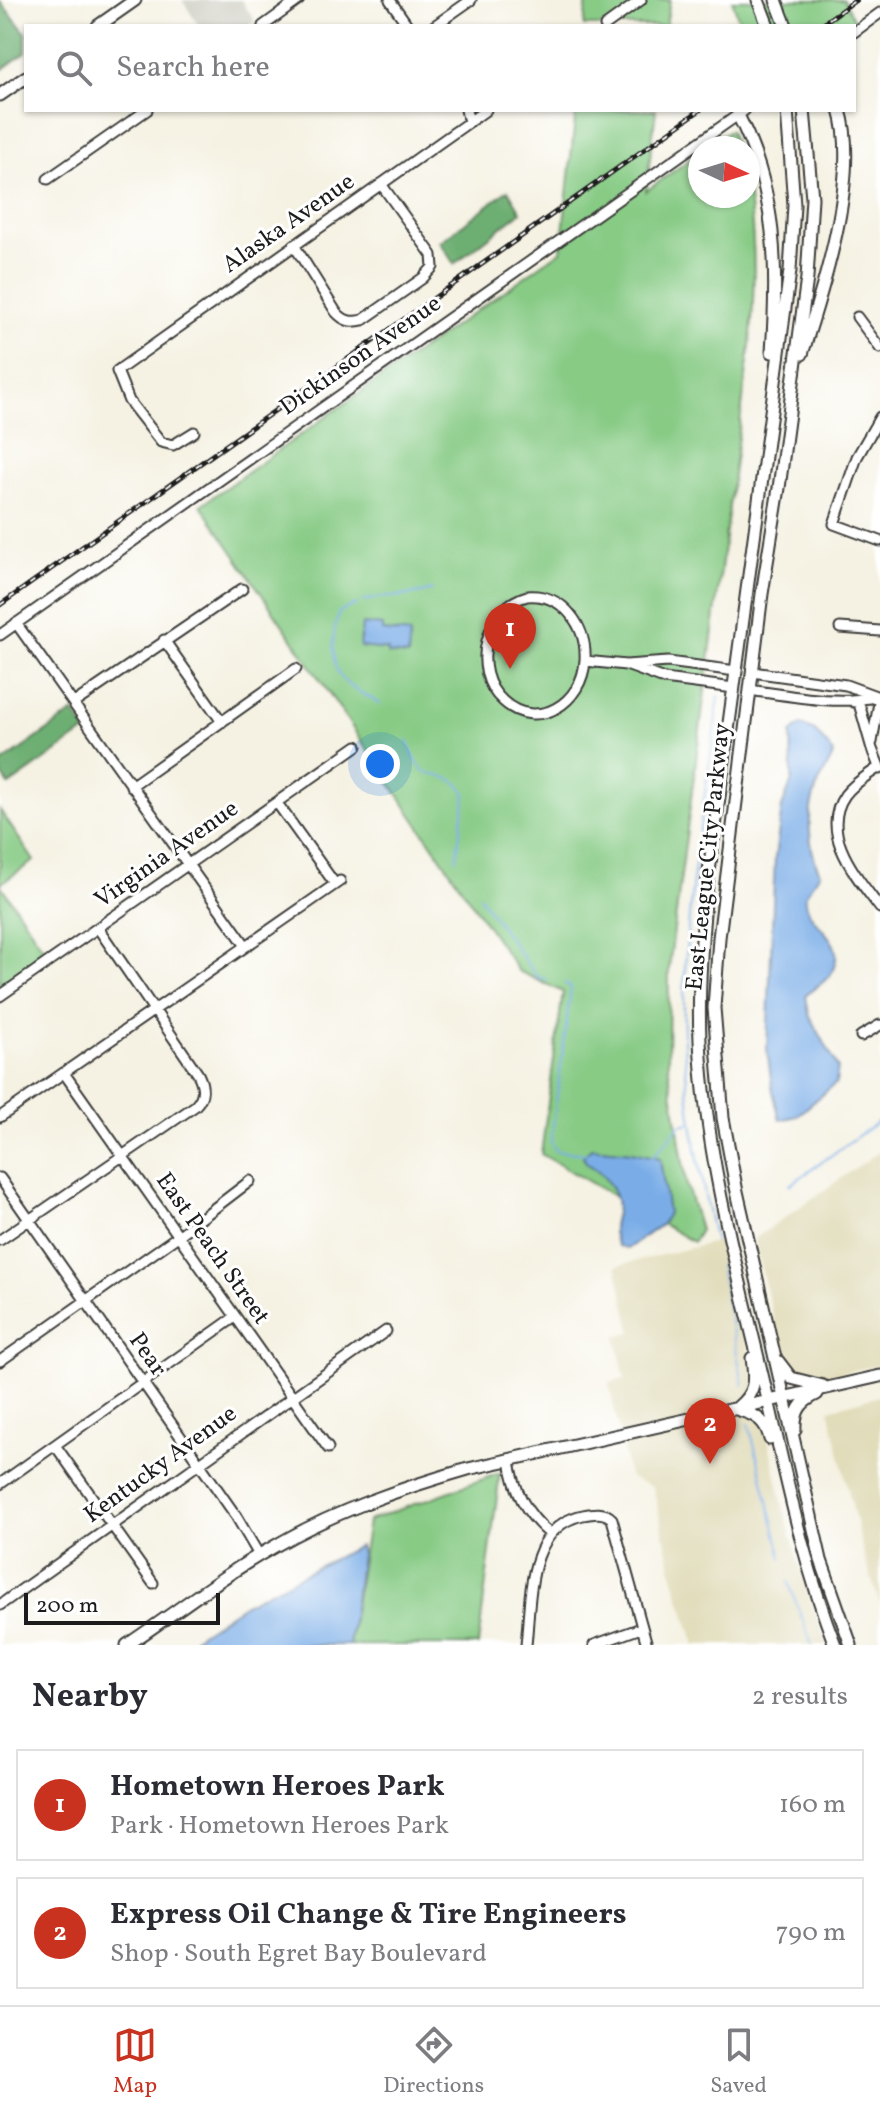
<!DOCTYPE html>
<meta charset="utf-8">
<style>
:root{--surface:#fff;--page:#f7f7f7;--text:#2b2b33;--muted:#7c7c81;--line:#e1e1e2;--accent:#c8321e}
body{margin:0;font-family:Vollkorn,serif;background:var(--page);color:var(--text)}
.compass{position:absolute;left:688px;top:136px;width:72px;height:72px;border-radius:50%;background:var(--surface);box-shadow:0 2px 6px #0004;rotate:94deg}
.scale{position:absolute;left:24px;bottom:20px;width:196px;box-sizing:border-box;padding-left:8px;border:4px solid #1c1c1c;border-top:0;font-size:22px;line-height:28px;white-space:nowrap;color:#1c1c1c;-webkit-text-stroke:6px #fff;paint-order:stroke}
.you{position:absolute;left:380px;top:764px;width:28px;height:28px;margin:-20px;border:6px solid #fff;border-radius:50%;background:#1a73e8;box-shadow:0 0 0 12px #1a73e833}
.badge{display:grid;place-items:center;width:52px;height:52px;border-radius:50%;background:var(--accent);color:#fff;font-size:26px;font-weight:700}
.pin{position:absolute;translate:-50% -66px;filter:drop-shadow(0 2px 4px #0008)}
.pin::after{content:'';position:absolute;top:42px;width:28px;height:24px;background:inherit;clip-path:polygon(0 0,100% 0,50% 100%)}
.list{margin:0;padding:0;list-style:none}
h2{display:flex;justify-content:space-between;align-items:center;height:104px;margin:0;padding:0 32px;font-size:34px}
h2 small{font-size:26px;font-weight:400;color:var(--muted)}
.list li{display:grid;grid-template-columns:52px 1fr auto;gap:24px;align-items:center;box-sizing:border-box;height:112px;margin:0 16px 16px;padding:0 16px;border:2px solid var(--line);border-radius:0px}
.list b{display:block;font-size:30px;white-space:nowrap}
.list p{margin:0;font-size:26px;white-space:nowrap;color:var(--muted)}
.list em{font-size:26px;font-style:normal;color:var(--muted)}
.icon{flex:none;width:44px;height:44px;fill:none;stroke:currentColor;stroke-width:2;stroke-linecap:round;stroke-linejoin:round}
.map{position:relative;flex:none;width:880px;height:1645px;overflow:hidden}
.search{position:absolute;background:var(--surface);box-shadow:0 2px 6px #0004;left:24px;right:24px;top:24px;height:88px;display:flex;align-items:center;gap:20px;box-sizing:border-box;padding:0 28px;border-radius:0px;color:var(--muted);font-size:30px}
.sheet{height:360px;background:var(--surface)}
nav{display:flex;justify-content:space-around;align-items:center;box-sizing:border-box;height:112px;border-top:2px solid var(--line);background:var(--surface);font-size:22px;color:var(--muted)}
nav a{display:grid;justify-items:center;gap:4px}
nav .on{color:var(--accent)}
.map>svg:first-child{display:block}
</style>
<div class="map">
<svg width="880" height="1645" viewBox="0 0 880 1645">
<rect width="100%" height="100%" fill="#fff"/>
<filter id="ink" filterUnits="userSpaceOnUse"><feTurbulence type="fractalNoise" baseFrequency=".0125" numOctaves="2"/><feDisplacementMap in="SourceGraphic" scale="16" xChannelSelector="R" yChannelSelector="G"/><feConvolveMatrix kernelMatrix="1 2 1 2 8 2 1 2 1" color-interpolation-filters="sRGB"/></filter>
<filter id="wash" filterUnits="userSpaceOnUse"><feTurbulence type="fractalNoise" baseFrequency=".006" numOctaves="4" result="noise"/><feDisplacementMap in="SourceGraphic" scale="32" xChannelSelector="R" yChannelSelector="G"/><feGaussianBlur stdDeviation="1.8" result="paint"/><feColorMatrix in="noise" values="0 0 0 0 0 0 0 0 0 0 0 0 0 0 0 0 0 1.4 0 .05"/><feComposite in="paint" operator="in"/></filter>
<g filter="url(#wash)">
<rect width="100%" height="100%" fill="#f5f2e3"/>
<path fill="#e1dcba" d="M880,1151V1365L808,1379L799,1377L789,1370L783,1358L754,1239Z
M724,1240L784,1512L806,1586L827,1645H695L674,1579L653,1487L629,1477L609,1383L625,1379L616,1337L632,1333L616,1266Z
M880,1396V1605L865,1559L829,1409Z"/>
<path fill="#c5c5b8" d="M182,0H241L255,21L248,26H199Z"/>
<path fill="#87cb85" stroke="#527450" stroke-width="2" d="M587,0H670L666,26H584Z
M732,0H844L856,24L741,26Z
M576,110H656L646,191L700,152V196H748V191C756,243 755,294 750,346L669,968L668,1065L686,1182L700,1230L693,1242L541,1154L563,992L518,971L201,505L561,251Z
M730,130L736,148H706Z
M0,810L34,861L0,884L48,955L0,988Z
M500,1473L478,1645H349L368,1521Z"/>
<path fill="#6daf72" stroke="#446647" stroke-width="2" d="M0,1L26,33V52L0,71Z
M508,190L521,212L454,264L440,242Z
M74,712L86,731L9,785L0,772V764Z"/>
<path fill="#7aade7" stroke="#4b6482" stroke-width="2" d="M362,624L383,626V631L410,634L408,656L388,654V650L360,647Z
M801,725L815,731L834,753C829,765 822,775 817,787C806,813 808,848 820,873C816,880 808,888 806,895C801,926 854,936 830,975C824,984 813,987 806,996L809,1014L838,1068L836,1083L797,1116L780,1120L772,1087L767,1048L775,857L782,807L792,780L791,733Z
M591,1148L632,1152L660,1158L668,1213L662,1224L627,1249L618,1246C605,1223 622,1216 615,1196C612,1188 603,1174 597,1170C590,1165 587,1165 583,1157Z
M359,1546L361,1554L349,1645H191L195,1637L246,1603Z"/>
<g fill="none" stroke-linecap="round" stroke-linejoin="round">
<path stroke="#7aade7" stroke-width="2" d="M363,601C387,595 409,598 432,590
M357,604L339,612C333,631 328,663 343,680C352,690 369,696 380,704
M408,740C423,795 444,761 466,793L456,859
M480,897L537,977L548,980
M565,983L571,988L551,1142L556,1151L588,1154
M653,1157L680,1125L691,1123
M790,1185L880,1120
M715,1242C700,1174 686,1107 684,1037C681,923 704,809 719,696
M720,1264L743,1385
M749,1424L782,1558
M788,1581L812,1645"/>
</g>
</g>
<g filter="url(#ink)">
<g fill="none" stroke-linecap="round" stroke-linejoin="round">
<defs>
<path id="minor" d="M390,0L408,26
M263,26L299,0
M434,26L471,0
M605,26L641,0
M854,32L880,13
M466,110L469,122
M48,179L147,110
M294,245L336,312C344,321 351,323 363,320L423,278L433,267L432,255L381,184
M857,317L880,348
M880,417L857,457L834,524L880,541
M194,432L173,445L161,442L129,401L117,371L486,110
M527,596C563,593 587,626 585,660C583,703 537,732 503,701C469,671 486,607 527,596Z
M16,623L246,946
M840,628L880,631
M0,635L745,110
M164,640L222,722
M585,661L626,665L668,662L736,671
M626,665L664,679L734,688
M752,672L846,685L876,696
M750,690C792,696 839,706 880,696
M854,702L858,700L872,749L880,769
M74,703L242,589
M872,742L880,697
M879,767C867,776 854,783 845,795C818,834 858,878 880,908
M131,786L296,669
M277,803L335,884
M0,996L357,746
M861,1036L880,1025
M64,1073L328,1448
M0,1117L340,881
M0,1178L236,1516L259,1555
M0,1240L195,1106C205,1096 204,1086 198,1074L98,928
M0,1361L178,1236L250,1181
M55,1445L153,1583
M510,1460C514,1491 526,1514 550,1534
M0,1484L235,1317
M0,1605L386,1331
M526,1645C531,1600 526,1527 583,1515C593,1513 605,1511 612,1519L647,1645
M594,1645L641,1628"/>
<path id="major" d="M758,0L768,26
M776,0L786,26
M98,26L135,0
M0,95L26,77
M787,110L794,205L790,271L705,901C701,947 698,994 700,1041C706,1158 738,1273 765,1387C786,1475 802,1560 835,1645
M804,110L812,198L807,278L779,488L762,594L719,938L714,1008L723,1118L736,1187L821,1560L851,1645
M738,115C777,190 778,269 772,352
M802,354C823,289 860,175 840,110
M778,1361L791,1378L823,1386
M738,1407C756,1392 755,1380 752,1358
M739,1410C757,1415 766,1421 770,1439
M795,1430C794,1412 800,1402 817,1394
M127,1645C176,1612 223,1575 275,1546C335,1511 402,1488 468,1469L880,1376"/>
</defs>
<use href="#minor" stroke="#3d3c3a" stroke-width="13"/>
<use href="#major" stroke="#3d3c3a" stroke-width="15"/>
<use href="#minor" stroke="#fff" stroke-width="9"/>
<use href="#major" stroke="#fff" stroke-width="11"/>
<defs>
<path id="rail" d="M819,26L856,0
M0,605L700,110"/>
</defs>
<use href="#rail" stroke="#1c1c1c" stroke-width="5"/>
<use href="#rail" stroke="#fff" stroke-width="2" stroke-dasharray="6" stroke-linecap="butt"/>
</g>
</g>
<g text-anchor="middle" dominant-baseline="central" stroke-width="6" stroke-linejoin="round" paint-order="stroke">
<g font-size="24" fill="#1c1c1c" stroke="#fff">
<text transform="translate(289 224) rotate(-35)">Alaska Avenue</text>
<text transform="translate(361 356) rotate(-35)">Dickinson Avenue</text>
<text transform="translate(167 855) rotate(-35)">Virginia Avenue</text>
<text transform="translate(709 857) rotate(-84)">East League City Parkway</text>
<text transform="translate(212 1249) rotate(55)">East Peach Street</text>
<text transform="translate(147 1355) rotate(55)">Pear</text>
<text transform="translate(161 1465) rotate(-36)">Kentucky Avenue</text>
</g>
</g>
</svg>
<svg class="compass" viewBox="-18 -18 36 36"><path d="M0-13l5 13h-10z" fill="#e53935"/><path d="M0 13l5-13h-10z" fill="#7c7c81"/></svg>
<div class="scale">200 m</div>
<div class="you"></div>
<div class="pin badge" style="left:510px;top:669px">1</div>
<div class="pin badge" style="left:710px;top:1464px">2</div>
<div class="search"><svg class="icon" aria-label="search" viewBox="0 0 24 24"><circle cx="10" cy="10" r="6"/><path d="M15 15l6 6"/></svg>Search here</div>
</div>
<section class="sheet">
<h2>Nearby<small>2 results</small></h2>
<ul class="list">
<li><span class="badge">1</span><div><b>Hometown Heroes Park</b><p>Park · Hometown Heroes Park</p></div><em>160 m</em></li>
<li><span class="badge">2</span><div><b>Express Oil Change &amp; Tire Engineers</b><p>Shop · South Egret Bay Boulevard</p></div><em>790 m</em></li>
</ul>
</section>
<nav>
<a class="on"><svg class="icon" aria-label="map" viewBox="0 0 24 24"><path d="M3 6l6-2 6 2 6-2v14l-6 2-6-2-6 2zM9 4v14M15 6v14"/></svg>Map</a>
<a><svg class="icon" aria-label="directions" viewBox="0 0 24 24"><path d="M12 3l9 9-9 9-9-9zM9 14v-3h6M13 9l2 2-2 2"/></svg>Directions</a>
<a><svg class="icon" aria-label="saved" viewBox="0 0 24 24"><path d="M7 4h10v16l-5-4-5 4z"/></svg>Saved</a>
</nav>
